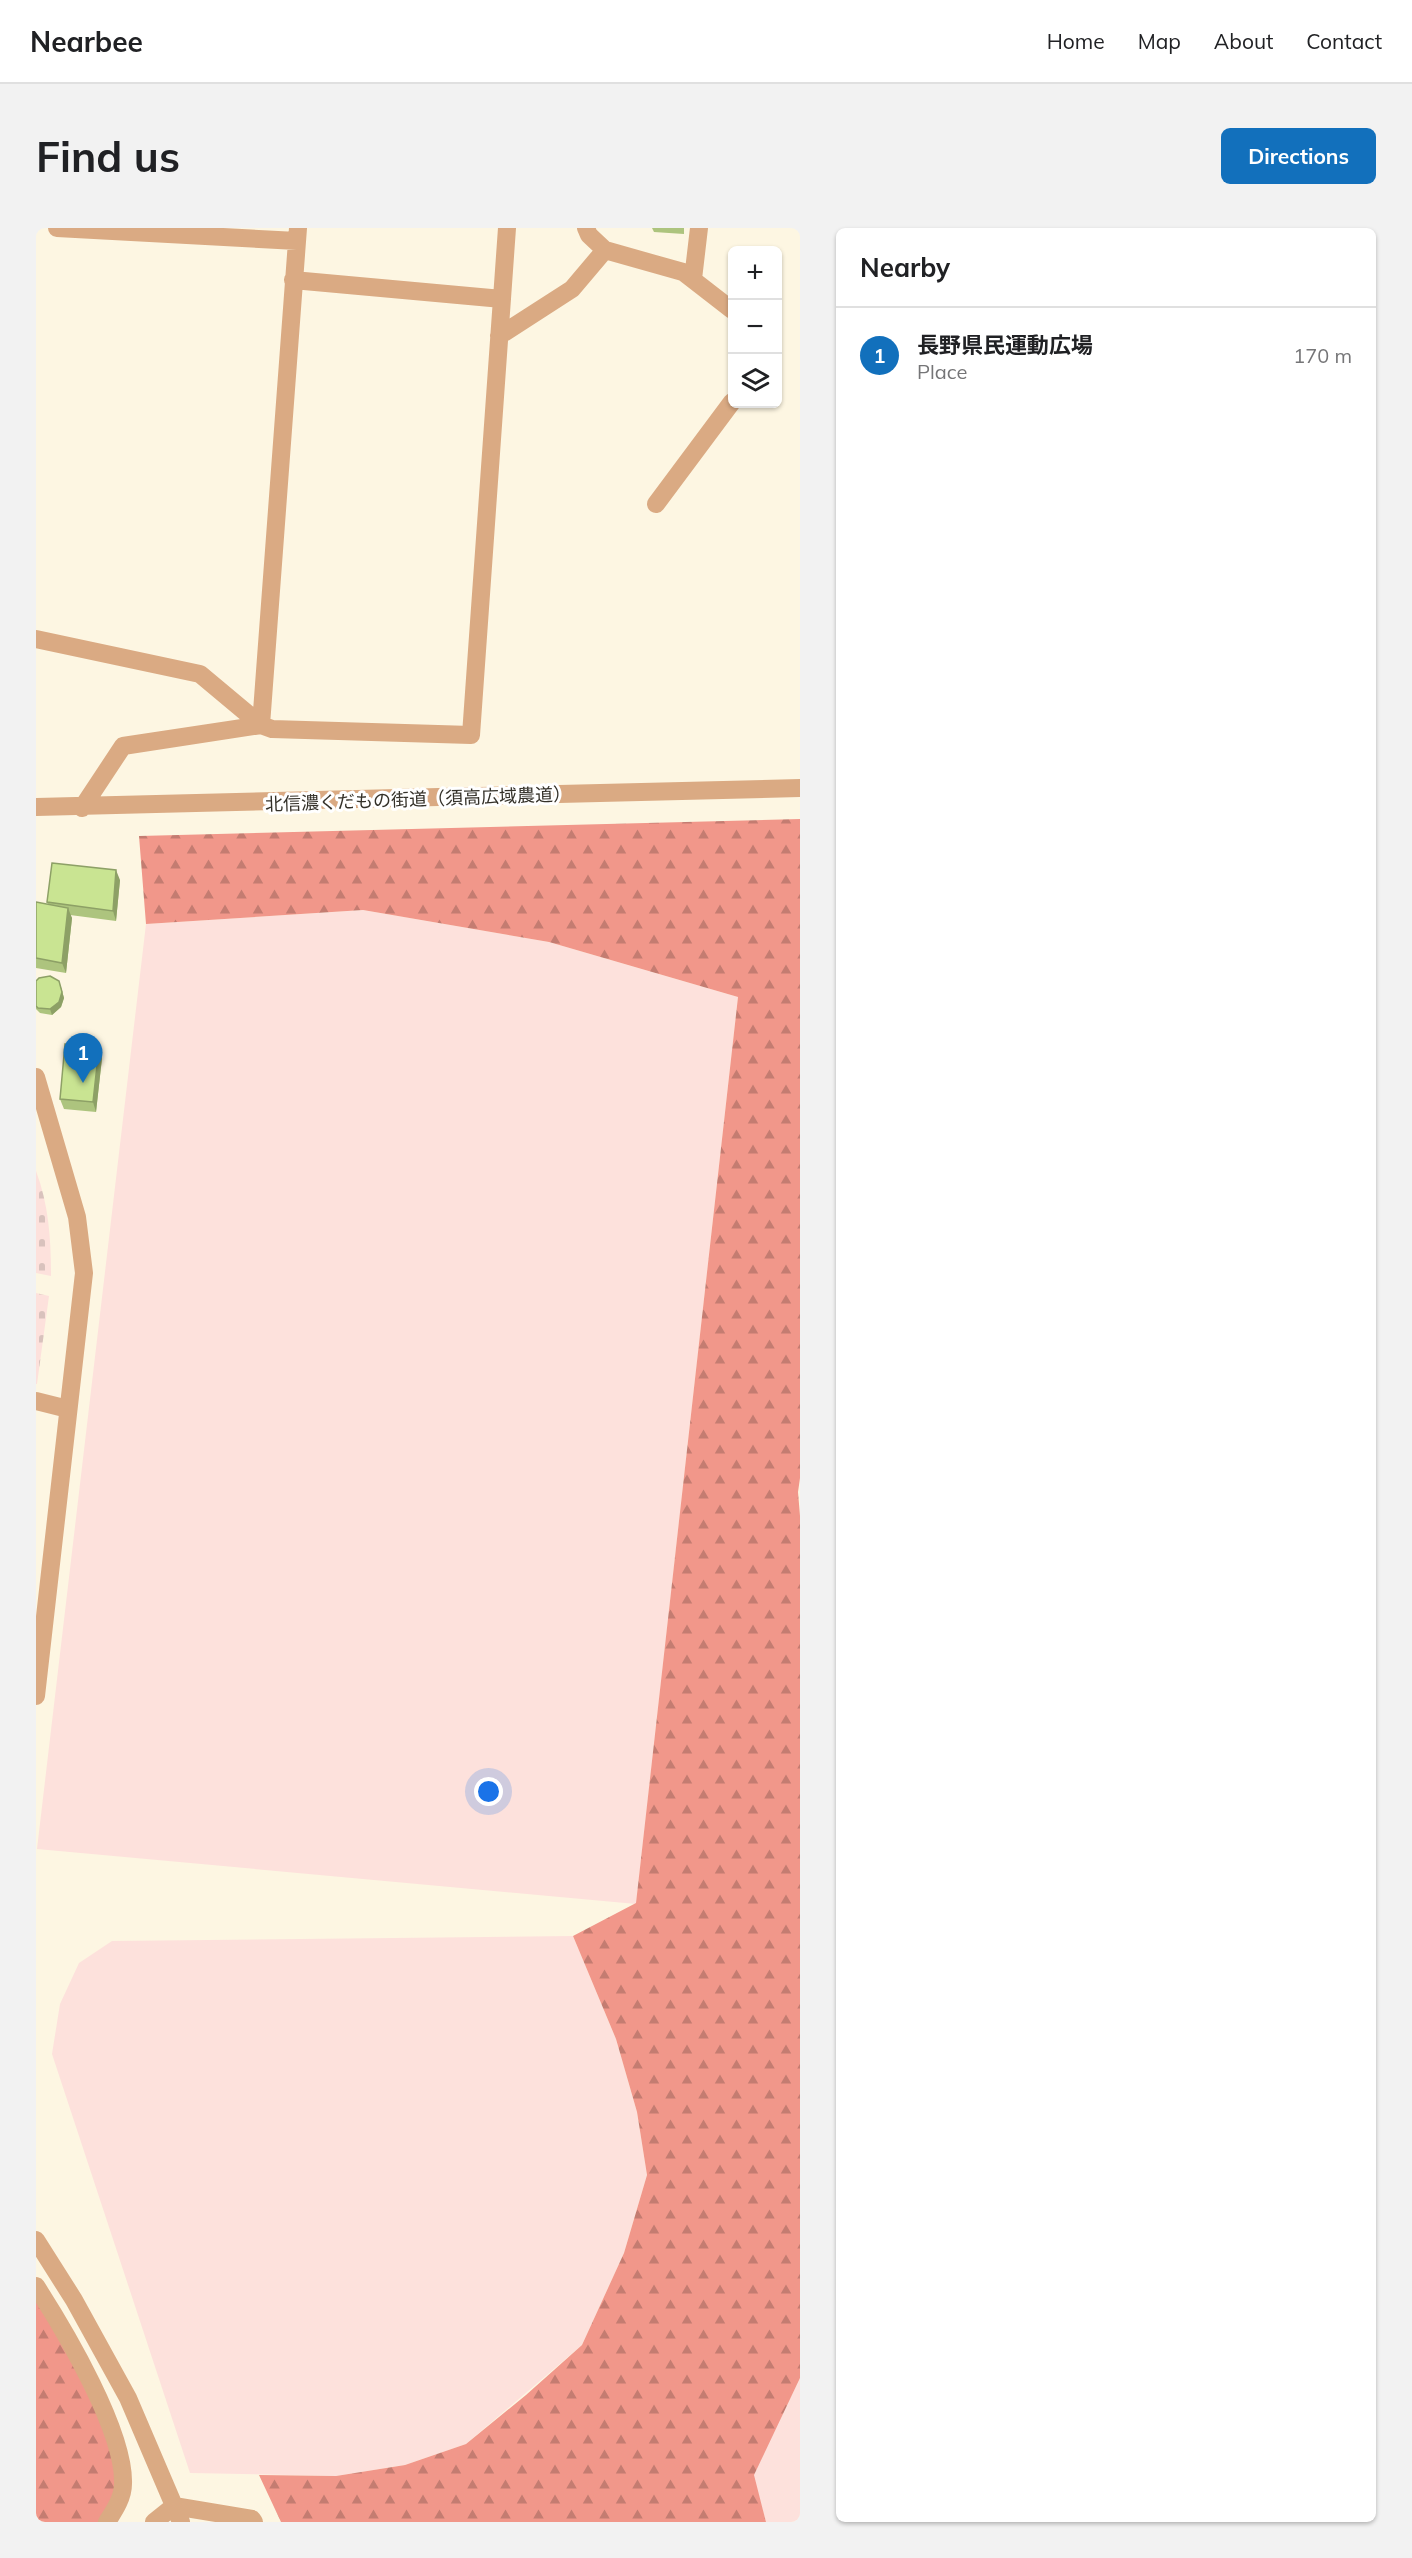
<!DOCTYPE html>
<meta charset="utf-8">
<style>
:root{--surface:#fff;--page:#f2f2f2;--text:#202124;--muted:#757577;--line:#e0e0e0;--accent:#1270bc}
body{margin:0;font-family:Mulish,"Noto Sans JP",sans-serif;background:var(--page);color:var(--text)}
.controls{position:absolute;right:18px;top:18px;display:grid;overflow:hidden;border-radius:9px;box-shadow:0 2px 4px #0004}
.controls button{width:54px;height:54px;display:grid;place-items:center;padding:0;border:0;border-bottom:2px solid var(--line);background:var(--surface);color:var(--text);font:30px sans-serif}
.you{position:absolute;left:453px;top:1564px;width:21px;height:21px;margin:-15px;border:4px solid #fff;border-radius:50%;background:#1a73e8;box-shadow:0 0 0 9px #1a73e833}
.badge{display:grid;place-items:center;width:39px;height:39px;border-radius:50%;background:var(--accent);color:#fff;font-size:20px;font-weight:700}
.pin{position:absolute;translate:-50% -50px;filter:drop-shadow(0 2px 3px #0008)}
.pin::after{content:'';position:absolute;top:32px;width:21px;height:18px;background:inherit;clip-path:polygon(0 0,100% 0,50% 100%)}
.list{margin:0;padding:0;list-style:none}
h2{display:flex;justify-content:space-between;align-items:center;height:78px;margin:0;padding:0 24px;font-size:26px}
h2 small{font-size:20px;font-weight:400;color:var(--muted)}
.list li{display:grid;grid-template-columns:39px 1fr auto;gap:18px;align-items:center;box-sizing:border-box;height:96px;padding:0 24px;border-top:2px solid var(--line)}
.list b{display:block;font-size:22px;white-space:nowrap}
.list p{margin:0;font-size:20px;white-space:nowrap;color:var(--muted)}
.list em{font-size:20px;font-style:normal;color:var(--muted)}
.icon{flex:none;width:33px;height:33px;fill:none;stroke:currentColor;stroke-width:2;stroke-linecap:round;stroke-linejoin:round}
.map{position:relative;flex:none;width:764px;height:2294px;overflow:hidden;border-radius:9px}
header{display:flex;align-items:center;gap:36px;box-sizing:border-box;height:84px;padding:0 30px;background:var(--surface);border-bottom:2px solid var(--line)}
header strong{font-size:28px}
nav{display:flex;gap:33px;margin-inline-start:auto;font-size:21px}
.intro{display:flex;align-items:center;justify-content:space-between;box-sizing:border-box;height:144px;padding:0 36px}
h1{margin:0;font-size:42px}
.button{padding:15px 27px;border-radius:9px;background:var(--accent);color:#fff;font-size:21px;font-weight:700}
main{display:flex;gap:36px;padding:0 36px}
aside{flex:1;background:var(--surface);border-radius:9px;box-shadow:0 2px 4px #0004}
.map>svg:first-child{display:block}
</style>
<header>
<strong>Nearbee</strong>
<nav><a>Home</a><a>Map</a><a>About</a><a>Contact</a></nav>
</header>
<div class="intro"><h1>Find us</h1><a class="button">Directions</a></div>
<main>
<div class="map">
<svg width="764" height="2294" viewBox="0 0 764 2294">
<defs>
<pattern id="forest-firs" width="22" height="20" patternUnits="userSpaceOnUse" patternTransform="scale(1.5)"><rect width="22" height="20" fill="#f1978a"/><path d="M5 1l3.5 6h-7zM16 11l3.5 6h-7z" fill="#c47c71"/></pattern>
<pattern id="cemetery-stones" width="16" height="16" patternUnits="userSpaceOnUse" patternTransform="scale(1.5)"><rect width="16" height="16" fill="#fde1dc"/><path d="M2 7V4a2 2 0 0 1 4 0v3zM10 15v-3a2 2 0 0 1 4 0v3z" fill="#d9c2bd"/></pattern>
</defs>
<rect width="100%" height="100%" fill="#fdf6e2"/>
<path fill="#fde1dc" d="M327,682L513,714L702,769L600,1676L1,1621L110,696Z
M537,1708L580,1811L601,1884L611,1947L588,2025L546,2117L430,2216L369,2237L300,2248L154,2245L16,1826L24,1776L43,1735L76,1713Z
M764,2150V2294H730L717,2247Z"/>
<path fill="url(#forest-firs)" d="M764,591V1250L762,1264L764,1288V2150L718,2247L730,2294H245L223,2247L300,2248L369,2237L430,2216L490,2167L546,2117L588,2025L611,1947L601,1884L580,1811L537,1708L600,1675L702,769L513,714L327,682L110,696L103,608Z
M0,2058L86,2238L71,2294H0Z"/>
<path fill="url(#cemetery-stones)" d="M0,943C13,978 15,1011 15,1048L0,1045Z
M0,1065L13,1068L1,1156H0Z"/>
<g fill="none" stroke-linecap="round" stroke-linejoin="round">
<path stroke="#daaa83" stroke-width="18" d="M21,0L261,13
M550,0L553,7L569,22
M657,51L663,0
M257,52L466,71
M463,108L536,61L569,22L647,44L696,82
M620,276L696,174
M0,411L164,446L225,497L236,501L435,507L471,0
M225,497L262,0
M0,579L764,560
M46,580L87,518L225,497
M0,849L41,989L48,1045L0,1468
M0,1173L32,1181
M0,2012L38,2072L92,2170L145,2294
M0,2058C29,2103 89,2204 87,2256C87,2270 78,2283 71,2294
M118,2294L138,2278L216,2291L218,2294"/>
</g>
<path fill="#adc47e" d="M616,0H648V6L618,4Z
M84,652L80,693L34,687L36,690L30,745L0,740V674L12,677L11,674Z
M0,753L25,759L28,770L25,779L16,787L4,785L0,781Z
M66,830L60,884L28,881L24,871Z"/>
<path fill="#8da066" d="M80,642L84,652L80,693L77,683Z
M32,680L36,690L30,745L26,735Z
M23,753L28,770L25,779L16,787L14,781Z
M63,819L66,830L60,884L57,874Z"/>
<path fill="#c9e492" stroke="#8da066" stroke-width="1.5" d="M16,635L80,642L77,683L11,674Z
M0,674L32,680L26,735L0,730Z
M14,748L23,753L26,764L23,774L14,781L2,780L0,778V753L3,750Z
M29,816L63,819L57,874L24,871Z"/>
<g text-anchor="middle" dominant-baseline="central" stroke-width="6" stroke-linejoin="round" paint-order="stroke">
<g font-size="18" fill="#343129" stroke="#fff">
<text transform="translate(382 571) rotate(-2)">北信濃くだもの街道（須高広域農道）</text>
</g>
</g>
</svg>
<div class="controls">
<button>+</button>
<button>−</button>
<button><svg class="icon" aria-label="layers" viewBox="0 0 24 24"><path d="M12 4l9 5-9 5-9-5zM3 14l9 5 9-5"/></svg></button>
</div>
<div class="you"></div>
<div class="pin badge" style="left:47px;top:855px">1</div>
</div>
<aside>
<h2>Nearby<small></small></h2>
<ul class="list">
<li><span class="badge">1</span><div><b>長野県民運動広場</b><p>Place</p></div><em>170 m</em></li>
</ul>
</aside>
</main>
